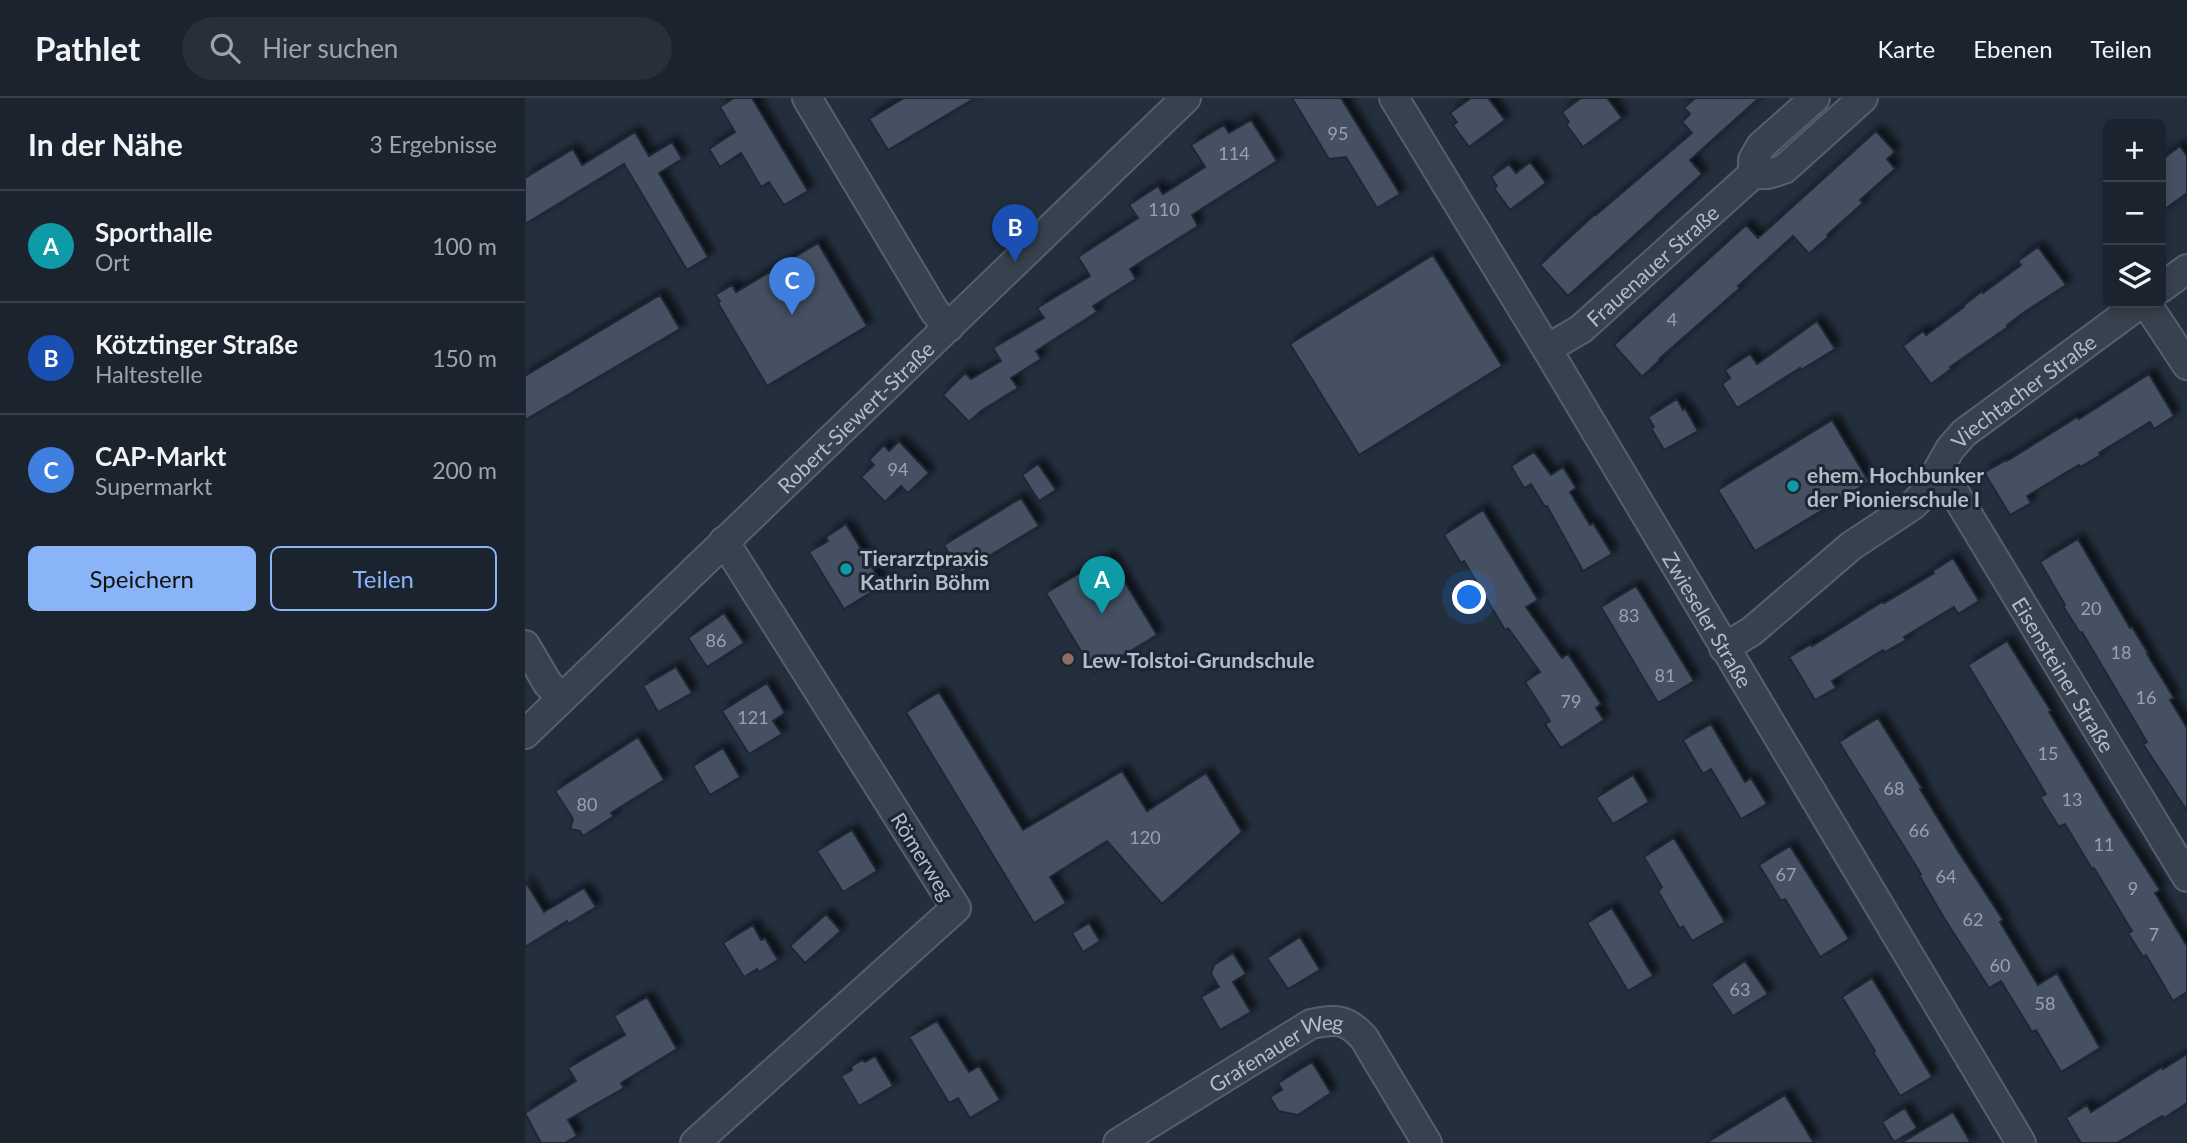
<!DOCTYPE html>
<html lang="de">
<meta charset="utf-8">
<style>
:root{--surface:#1b232e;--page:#282f3a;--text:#f1f3f6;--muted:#a0a4aa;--line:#39404a;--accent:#8ab4f8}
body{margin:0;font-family:Lato,sans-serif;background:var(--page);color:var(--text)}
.controls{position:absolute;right:21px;top:21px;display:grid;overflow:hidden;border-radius:10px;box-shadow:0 4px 10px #0003}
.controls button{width:63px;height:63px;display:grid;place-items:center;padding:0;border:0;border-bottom:2px solid var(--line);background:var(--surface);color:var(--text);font:35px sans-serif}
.you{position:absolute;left:945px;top:500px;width:24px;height:24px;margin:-18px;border:5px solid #fff;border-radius:50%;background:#1a73e8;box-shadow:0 0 0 10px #1a73e833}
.badge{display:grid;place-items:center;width:46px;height:46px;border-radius:50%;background:var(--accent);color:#fff;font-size:23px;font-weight:700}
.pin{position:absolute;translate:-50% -58px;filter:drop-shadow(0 2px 4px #0008)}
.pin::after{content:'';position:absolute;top:37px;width:24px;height:21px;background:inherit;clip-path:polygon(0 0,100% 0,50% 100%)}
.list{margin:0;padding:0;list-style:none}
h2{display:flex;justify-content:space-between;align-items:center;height:91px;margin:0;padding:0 28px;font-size:30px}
h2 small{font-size:23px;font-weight:400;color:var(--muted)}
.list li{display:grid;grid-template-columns:46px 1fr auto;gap:21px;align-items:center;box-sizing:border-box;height:112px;padding:0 28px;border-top:2px solid var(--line)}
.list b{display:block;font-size:26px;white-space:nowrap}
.list p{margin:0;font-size:23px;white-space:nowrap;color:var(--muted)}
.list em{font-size:23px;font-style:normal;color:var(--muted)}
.actions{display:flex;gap:14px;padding:21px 28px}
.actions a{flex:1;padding:16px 0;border:2px solid var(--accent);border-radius:10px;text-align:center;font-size:24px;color:var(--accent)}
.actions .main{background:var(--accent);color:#111}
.icon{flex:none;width:38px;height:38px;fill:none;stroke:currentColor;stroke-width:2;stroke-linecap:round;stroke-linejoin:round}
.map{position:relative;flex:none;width:1662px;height:1045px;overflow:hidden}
header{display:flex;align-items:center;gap:42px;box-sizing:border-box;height:98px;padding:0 35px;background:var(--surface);border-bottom:2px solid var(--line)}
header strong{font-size:33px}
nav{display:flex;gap:38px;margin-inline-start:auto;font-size:24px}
.search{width:490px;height:63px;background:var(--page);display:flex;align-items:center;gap:18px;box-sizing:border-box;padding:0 24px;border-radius:38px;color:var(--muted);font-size:26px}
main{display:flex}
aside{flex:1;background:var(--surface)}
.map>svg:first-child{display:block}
</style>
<header>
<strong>Pathlet</strong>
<div class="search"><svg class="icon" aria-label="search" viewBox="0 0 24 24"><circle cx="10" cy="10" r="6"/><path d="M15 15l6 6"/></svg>Hier suchen</div>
<nav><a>Karte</a><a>Ebenen</a><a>Teilen</a></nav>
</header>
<main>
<aside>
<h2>In der Nähe<small>3 Ergebnisse</small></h2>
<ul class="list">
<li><span class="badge" style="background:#0f9aa8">A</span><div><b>Sporthalle</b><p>Ort</p></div><em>100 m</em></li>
<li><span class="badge" style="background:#1a4fb4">B</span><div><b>Kötztinger Straße</b><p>Haltestelle</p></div><em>150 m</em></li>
<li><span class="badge" style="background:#3f7fe0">C</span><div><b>CAP-Markt</b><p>Supermarkt</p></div><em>200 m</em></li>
</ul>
<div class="actions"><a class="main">Speichern</a><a>Teilen</a></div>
</aside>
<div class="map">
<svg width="1662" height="1045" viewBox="0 0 1662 1045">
<defs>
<filter id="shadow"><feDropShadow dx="6" dy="-6" stdDeviation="3.5" flood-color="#0009"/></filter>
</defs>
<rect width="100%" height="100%" fill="#242f3e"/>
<path fill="#455162" stroke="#1f2835" stroke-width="2" filter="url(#shadow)" d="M209,0H227L283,93L259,107L244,84L236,89L216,55L195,69L184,51L210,34L195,9Z
M379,0H450L363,52L344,21Z
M767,0H816L875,96L852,110L821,59L804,61Z
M946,0H963L980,22L944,49L928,27L932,24L925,15Z
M1056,0H1082L1097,20L1058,49L1041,26L1044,24L1037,14Z
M1170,0H1234L1165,62L1177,76L1043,198L1015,167L1070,116L1071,117L1167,35L1157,24L1165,16L1159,10Z
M726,22L752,63L667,117L673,128L605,171L611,181L568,208L572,214L511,253L516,261L486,280L493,290L456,313L444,324L418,297L440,275L446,281L476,263L468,250L519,220L512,210L565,178L553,159L613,120L604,107L633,88L638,96L680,69L666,47L699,27L704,35Z
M1351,33L1370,54L1362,61L1370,71L1335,102L1338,105L1302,137L1303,139L1284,156L1268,138L1213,188L1215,190L1134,261L1135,262L1117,279L1089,247L1221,127L1233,140Z
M110,34L124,58L147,44L157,61L134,75L183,159L162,172L99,66L0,126V80L48,51L57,67Z
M1655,48L1662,58V95L1636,114V62Z
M1005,64L1021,85L985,112L969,90L972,88L966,79L984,66L991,75Z
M293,145L342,228L242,288L193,205L195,203L190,197L207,187L211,194Z
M1513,149L1541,187L1501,213L1482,227L1483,229L1425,269L1426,271L1406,286L1378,248L1398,233L1401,237L1439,209L1438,208L1457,193L1458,195L1496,167L1493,163Z
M908,157L977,268L834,357L765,246Z
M135,197L155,231L0,322V278Z
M1292,223L1310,251L1276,272L1275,270L1212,310L1197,286L1205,280L1200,272L1225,256L1232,266Z
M1624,276L1649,318L1629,331L1625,324L1574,355L1576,357L1555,369L1554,367L1502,398L1506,405L1485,417L1459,374L1481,362L1482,363L1552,319L1554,321Z
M1152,301L1158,312L1160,310L1173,333L1139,352L1126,330L1129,329L1123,319Z
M1307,322L1344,384L1230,453L1193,392Z
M374,343L404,375L383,395L376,388L360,404L336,379L349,367L344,362L359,347L364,353Z
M1009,354L1026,377L1038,369L1051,390L1045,394L1065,427L1068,425L1087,456L1058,473L1022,408L1020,409L1006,386L999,390L986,368Z
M513,366L531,392L514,403L497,377Z
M496,400L514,428L436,475L419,447Z
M958,412L1013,502L1001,509L1037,560L1043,556L1076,606L1071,610L1079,622L1036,650L1020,626L1025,623L1000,584L1015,574L983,530L980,532L939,463L936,465L919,437Z
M321,426L358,487L319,511L284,454L303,443L301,439Z
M1553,441L1605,530L1607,529L1623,555L1622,556L1649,600L1645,602L1662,630V713L1618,646L1622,644L1557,534L1555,535L1538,508L1540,507L1515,464Z
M584,458L632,537L569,575L521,495Z
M1428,460L1454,503L1433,516L1429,509L1379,539L1381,542L1360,554L1358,552L1307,583L1311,590L1290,602L1264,559L1286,546L1287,548L1357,504L1359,505L1409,475L1408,473Z
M1111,488L1169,583L1133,605L1076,509Z
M199,515L219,545L182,569L163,540Z
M1482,543L1526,613L1524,614L1589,721L1635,792L1630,795L1662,848V894L1648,903L1621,857L1618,859L1603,835L1607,833L1569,770L1567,771L1540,726L1534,729L1515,699L1521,696L1443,567Z
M151,569L167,595L133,614L118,588Z
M242,585L260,615L248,623L257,636L224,656L197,613Z
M414,594L498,732L597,673L622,713L681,675L717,734L637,806L582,743L525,779L541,805L509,825L381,614Z
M1353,620L1397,690L1395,691L1433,753L1478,822L1475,824L1513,887L1532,875L1575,950L1536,974L1511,932L1507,934L1476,883L1464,890L1419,820L1394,777L1396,776L1314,644Z
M1186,626L1220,684L1226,680L1242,706L1216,721L1186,671L1178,676L1158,642Z
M113,639L139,682L86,715L89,718L58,738L55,733L45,731L48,721L30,693Z
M198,650L215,679L185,697L168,668Z
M1108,677L1124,704L1088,726L1071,700Z
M327,732L352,773L318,794L292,753Z
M1149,740L1200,824L1167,843L1158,828L1155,831L1133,793L1137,789L1119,759Z
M1265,748L1324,841L1295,859L1260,801L1256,803L1234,767Z
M0,783L19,814L59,790L71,809L43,826L42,823L0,849Z
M1087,810L1128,878L1103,893L1062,825Z
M301,816L316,833L280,865L265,848Z
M564,825L575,843L558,854L547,835Z
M228,827L236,842L240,840L253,862L234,874L232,871L219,879L198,845Z
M775,839L795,872L763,891L742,860Z
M708,855L721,876L708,884L726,914L695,932L676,899L694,889L686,876L689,867Z
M1220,863L1243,896L1208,918L1186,886Z
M1347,880L1407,979L1375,998L1348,954L1350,953L1317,899Z
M122,899L152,951L96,985L99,990L43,1022L52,1038L40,1045H16L0,1015L51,983L43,970L100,937L89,918Z
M412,923L444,974L454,968L475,1002L445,1020L433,1000L424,1005L384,939Z
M1662,956V1005L1639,1020L1637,1018L1592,1045H1556L1541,1020L1562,1007L1566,1014L1637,969L1638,971Z
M350,958L368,988L334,1008L316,978L327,972L326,968L337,962L340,964Z
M787,964L806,995L773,1017L753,1013L745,999L757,992L753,985Z
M1260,997L1289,1045H1181Z
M1380,1010L1392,1030L1369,1044L1357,1024Z
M1428,1014L1446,1045H1376Z"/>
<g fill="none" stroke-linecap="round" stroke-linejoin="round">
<defs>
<g id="minor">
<path d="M282,0L410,214L424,229"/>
<path id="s1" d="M869,0L1022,251L1496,1045"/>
<path d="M1228,76H1243L1259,71L1338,0"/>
<path d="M1636,190L1662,171"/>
<path d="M1621,205L1662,267"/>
<path id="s2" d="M1022,251L1056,231L1228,76V62L1236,48L1290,0"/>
<path id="s3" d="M1410,381L1429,394L1662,779"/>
<path d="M0,547L23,586L37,600"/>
<path id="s4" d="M1199,550L1227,533L1326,448L1388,407L1401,394L1425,351L1439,335L1616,205"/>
<path id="s5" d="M0,636L661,0"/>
<path d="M170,1045L431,810L199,443"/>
<path id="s6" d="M593,1045L786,926C811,921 821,920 839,940L902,1045"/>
</g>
</defs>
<use href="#minor" stroke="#565f6c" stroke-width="32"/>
<use href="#minor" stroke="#38414e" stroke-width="28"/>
</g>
<g fill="#0f9aa8" stroke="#1d2633" stroke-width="2.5">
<circle cx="1268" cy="388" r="7"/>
<circle cx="321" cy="471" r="7"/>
</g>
<circle fill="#8d6e63" stroke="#1d2633" stroke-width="2.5" cx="543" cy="561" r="7"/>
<g text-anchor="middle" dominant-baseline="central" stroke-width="6" stroke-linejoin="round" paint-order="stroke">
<g font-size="18" fill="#98a1af">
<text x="813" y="35">95</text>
<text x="709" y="55">114</text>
<text x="639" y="111">110</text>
<text x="1147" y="221">4</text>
<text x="373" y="371">94</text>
<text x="1566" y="510">20</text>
<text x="1104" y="517">83</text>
<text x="191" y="542">86</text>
<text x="1596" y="554">18</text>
<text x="1140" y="577">81</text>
<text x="1621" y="599">16</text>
<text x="1046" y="603">79</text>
<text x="228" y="619">121</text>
<text x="1523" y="655">15</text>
<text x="1369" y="690">68</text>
<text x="1547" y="701">13</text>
<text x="62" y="706">80</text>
<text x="1394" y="732">66</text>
<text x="620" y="739">120</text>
<text x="1579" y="746">11</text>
<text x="1261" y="776">67</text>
<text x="1421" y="778">64</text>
<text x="1608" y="790">9</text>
<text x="1448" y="821">62</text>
<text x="1629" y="836">7</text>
<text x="1475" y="867">60</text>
<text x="1215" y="891">63</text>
<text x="1520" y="905">58</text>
</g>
<g font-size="21" fill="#b4bcc9" stroke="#1d2633">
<text stroke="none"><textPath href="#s2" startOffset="135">Frauenauer Straße</textPath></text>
<text stroke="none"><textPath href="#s4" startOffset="399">Viechtacher Straße</textPath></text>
<text stroke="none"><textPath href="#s5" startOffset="458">Robert-Siewert-Straße</textPath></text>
<text stroke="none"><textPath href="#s1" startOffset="609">Zwieseler Straße</textPath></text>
<text stroke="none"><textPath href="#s3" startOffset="236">Eisensteiner Straße</textPath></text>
<text transform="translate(398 758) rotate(58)">Römerweg</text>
<text stroke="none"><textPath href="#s6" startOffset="184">Grafenauer Weg</textPath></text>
</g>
<g font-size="21" font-weight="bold" fill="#b4bcc9" stroke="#1d2633" text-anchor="start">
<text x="1282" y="376">ehem. Hochbunker<tspan x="1282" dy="24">der Pionierschule I</tspan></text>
<text x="335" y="459">Tierarztpraxis<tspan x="335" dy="24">Kathrin Böhm</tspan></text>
<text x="557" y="561">Lew-Tolstoi-Grundschule</text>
</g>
</g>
</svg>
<div class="controls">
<button>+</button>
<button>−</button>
<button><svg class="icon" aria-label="layers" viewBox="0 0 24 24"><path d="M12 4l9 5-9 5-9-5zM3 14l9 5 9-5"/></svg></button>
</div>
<div class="you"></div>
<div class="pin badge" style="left:577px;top:516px;background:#0f9aa8">A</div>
<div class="pin badge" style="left:490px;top:164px;background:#1a4fb4">B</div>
<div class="pin badge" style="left:267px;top:217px;background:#3f7fe0">C</div>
</div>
</main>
